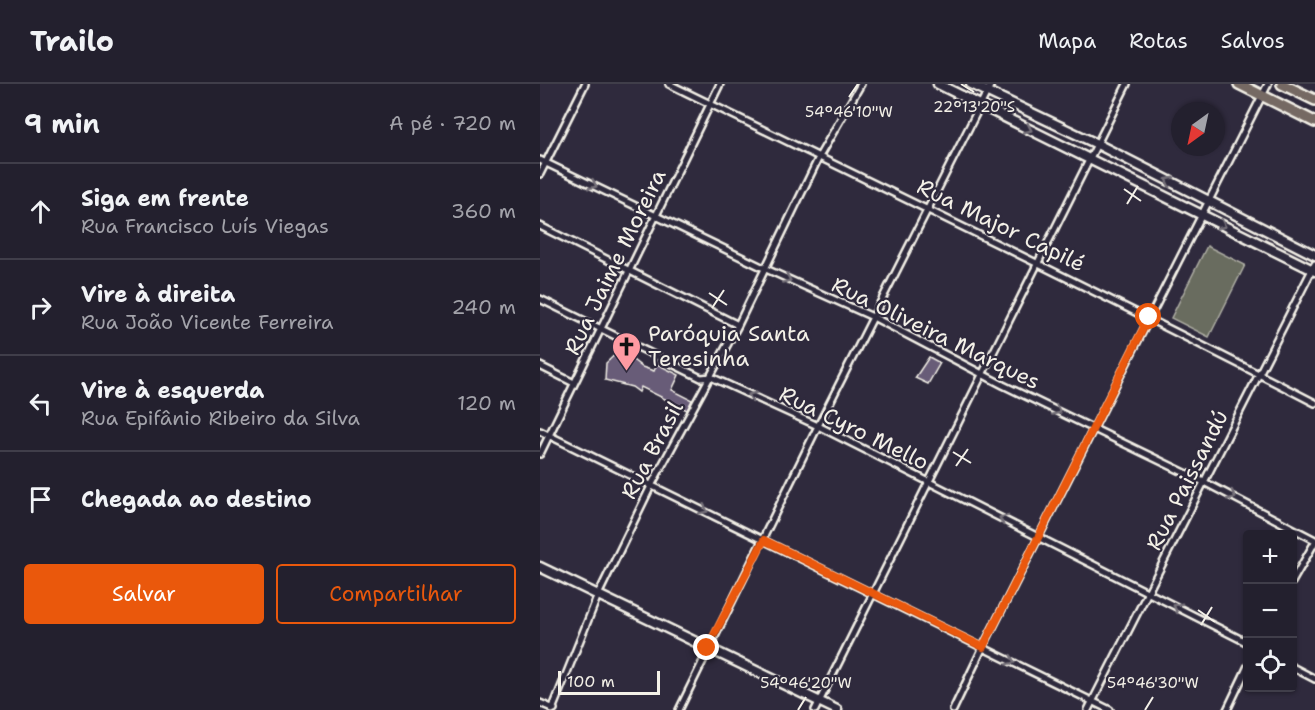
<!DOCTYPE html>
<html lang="pt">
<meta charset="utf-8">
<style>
:root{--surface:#23202e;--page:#2b2836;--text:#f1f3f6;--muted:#a3a3aa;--line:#403e4a;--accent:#ea580c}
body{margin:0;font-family:"Shantell Sans",sans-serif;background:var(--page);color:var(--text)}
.controls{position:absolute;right:18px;bottom:18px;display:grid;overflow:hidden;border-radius:6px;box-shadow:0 2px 4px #0004}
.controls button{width:54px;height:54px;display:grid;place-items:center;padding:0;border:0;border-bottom:2px solid var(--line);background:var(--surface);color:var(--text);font:30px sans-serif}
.compass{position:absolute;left:631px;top:18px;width:54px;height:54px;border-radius:50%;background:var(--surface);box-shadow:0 2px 4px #0004;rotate:213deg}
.scale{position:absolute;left:18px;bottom:15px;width:102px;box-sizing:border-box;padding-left:6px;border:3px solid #f4f1e8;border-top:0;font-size:16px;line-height:21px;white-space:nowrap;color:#f4f1e8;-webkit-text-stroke:4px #2f2a3d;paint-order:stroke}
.stop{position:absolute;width:18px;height:18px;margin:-14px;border:4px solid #ea580c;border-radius:50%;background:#fff}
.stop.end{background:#ea580c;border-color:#fff;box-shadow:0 2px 6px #0008}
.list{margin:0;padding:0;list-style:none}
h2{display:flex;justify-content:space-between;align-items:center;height:78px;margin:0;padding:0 24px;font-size:26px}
h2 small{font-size:20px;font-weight:400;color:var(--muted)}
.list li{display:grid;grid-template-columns:39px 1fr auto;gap:18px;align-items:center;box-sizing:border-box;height:96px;padding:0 24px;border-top:2px solid var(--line)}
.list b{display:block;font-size:22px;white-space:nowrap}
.list p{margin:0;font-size:20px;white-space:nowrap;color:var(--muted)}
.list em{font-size:20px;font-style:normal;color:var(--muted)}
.actions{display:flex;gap:12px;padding:18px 24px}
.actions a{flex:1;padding:14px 0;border:2px solid var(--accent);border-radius:6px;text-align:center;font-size:21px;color:var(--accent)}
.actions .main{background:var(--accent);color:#fff}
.icon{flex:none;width:33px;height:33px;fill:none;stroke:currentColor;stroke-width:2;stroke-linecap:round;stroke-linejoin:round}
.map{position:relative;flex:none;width:775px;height:626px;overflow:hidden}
header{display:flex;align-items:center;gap:36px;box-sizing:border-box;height:84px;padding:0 30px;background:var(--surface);border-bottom:2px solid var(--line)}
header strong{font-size:28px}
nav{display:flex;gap:33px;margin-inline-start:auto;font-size:21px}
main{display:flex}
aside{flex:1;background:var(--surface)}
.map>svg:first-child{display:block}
</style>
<header>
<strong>Trailo</strong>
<nav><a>Mapa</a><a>Rotas</a><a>Salvos</a></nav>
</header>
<main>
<aside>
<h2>9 min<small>A pé · 720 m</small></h2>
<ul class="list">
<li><svg class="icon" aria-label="ahead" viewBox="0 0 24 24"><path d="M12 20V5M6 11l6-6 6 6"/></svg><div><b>Siga em frente</b><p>Rua Francisco Luís Viegas</p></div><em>360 m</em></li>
<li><svg class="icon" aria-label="right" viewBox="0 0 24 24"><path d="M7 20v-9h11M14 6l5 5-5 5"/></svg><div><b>Vire à direita</b><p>Rua João Vicente Ferreira</p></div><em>240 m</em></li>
<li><svg class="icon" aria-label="left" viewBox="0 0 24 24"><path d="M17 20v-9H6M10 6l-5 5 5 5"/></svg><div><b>Vire à esquerda</b><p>Rua Epifânio Ribeiro da Silva</p></div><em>120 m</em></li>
<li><svg class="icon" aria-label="arrive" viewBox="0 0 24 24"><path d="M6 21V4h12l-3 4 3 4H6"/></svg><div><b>Chegada ao destino</b></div></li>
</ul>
<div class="actions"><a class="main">Salvar</a><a>Compartilhar</a></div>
</aside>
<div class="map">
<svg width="775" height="626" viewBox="0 0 775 626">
<rect width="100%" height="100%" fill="#2f2a3d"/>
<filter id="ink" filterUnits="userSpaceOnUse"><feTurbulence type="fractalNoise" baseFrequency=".0167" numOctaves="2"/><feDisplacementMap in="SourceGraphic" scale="12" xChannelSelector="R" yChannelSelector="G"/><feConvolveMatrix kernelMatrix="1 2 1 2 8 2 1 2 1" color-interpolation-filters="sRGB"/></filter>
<g filter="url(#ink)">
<path fill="#696c5f" stroke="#aeaea4" stroke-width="1.5" d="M667,162L705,181L669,253L631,234Z"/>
<path fill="#685c78" stroke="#f4f1e8" stroke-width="1.5" d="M80,266L102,283L114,287L117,280L139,291L132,306L152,316L147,326L101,303L99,308L92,303L65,296L66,279Z
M389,273L400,279L388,300L375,294Z"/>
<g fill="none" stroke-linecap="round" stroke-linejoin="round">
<defs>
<path id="street" d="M129,0C345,105 561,209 775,319
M0,76L226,185L335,234L463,301L666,399L775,456
M0,90L45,0
M0,142L198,241
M0,215L161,294L171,293L278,342L708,559
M0,282L34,299
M0,347L570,626
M0,370L180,0
M752,498L775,458
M752,583L775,595
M0,619L14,625
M12,626L58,511L112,400L198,241L280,71L321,0
M139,626L278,342L451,0
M275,626L587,0
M413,626L443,563L728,0
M548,626L775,180
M687,626L708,582"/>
<path id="secondary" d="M398,0L775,187
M431,0L557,60L775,171
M0,483L297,626"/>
<path id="primary" d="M699,0L775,38
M742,0L775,16"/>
</defs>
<use href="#street" stroke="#f4f1e8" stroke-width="10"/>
<use href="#secondary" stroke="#f4f1e8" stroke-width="13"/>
<use href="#primary" stroke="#f4f1e8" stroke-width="14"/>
<use href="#street" stroke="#2f2a3d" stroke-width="5"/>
<use href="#secondary" stroke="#2f2a3d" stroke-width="8"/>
<use href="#primary" stroke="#756964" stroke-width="9"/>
</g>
<defs><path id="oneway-chevron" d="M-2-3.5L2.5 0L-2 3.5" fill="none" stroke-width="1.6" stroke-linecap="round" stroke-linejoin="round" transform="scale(1.5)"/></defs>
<g stroke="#747079">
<use href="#oneway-chevron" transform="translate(488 45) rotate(26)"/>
<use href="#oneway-chevron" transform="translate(629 97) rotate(-153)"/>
<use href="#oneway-chevron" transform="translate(53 101) rotate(26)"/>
<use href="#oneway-chevron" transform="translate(682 141) rotate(26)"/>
<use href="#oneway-chevron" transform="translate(247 195) rotate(24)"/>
<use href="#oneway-chevron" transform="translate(212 312) rotate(-155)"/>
<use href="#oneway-chevron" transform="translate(517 327) rotate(25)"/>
<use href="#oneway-chevron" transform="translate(692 412) rotate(28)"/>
<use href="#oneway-chevron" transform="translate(164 426) rotate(26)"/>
<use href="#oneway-chevron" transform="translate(463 435) rotate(-154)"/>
<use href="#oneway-chevron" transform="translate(637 523) rotate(-152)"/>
<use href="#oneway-chevron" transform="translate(471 577) rotate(26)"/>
</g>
</g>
<g fill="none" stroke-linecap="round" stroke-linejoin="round" filter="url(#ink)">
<path stroke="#ea580c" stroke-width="8" d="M167,564L224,456L443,563L609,233"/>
</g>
<path fill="none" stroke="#f4f1e8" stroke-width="2" d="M421,0L434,8M309,13L318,0M584,105L601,117M587,120L598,102M169,209L187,221M172,224L184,206M413,368L431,379M416,382L428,365M658,526L675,538M661,541L672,523M258,626L266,613M605,626L613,613"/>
<defs>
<symbol id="church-pin" viewBox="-11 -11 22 30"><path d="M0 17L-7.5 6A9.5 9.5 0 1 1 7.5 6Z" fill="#ff9aa2" stroke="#2f2a3d"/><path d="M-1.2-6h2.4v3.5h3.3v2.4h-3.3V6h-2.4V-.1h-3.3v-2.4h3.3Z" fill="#111"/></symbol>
</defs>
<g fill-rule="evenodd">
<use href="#church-pin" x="70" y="246" width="33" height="45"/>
</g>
<g text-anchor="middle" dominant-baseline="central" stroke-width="4.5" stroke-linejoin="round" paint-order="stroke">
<g font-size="22" fill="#f4f1e8" stroke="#2f2a3d">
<text transform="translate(461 141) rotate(26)">Rua Major Capilé</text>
<text transform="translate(75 178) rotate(-64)">Rua Jaime Moreira</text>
<text transform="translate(396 249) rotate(26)">Rua Oliveira Marques</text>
<text transform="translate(314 344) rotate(26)">Rua Cyro Mello</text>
<text transform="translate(112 366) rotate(-62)">Rua Brasil</text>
<text transform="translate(647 396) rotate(-63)">Rua Paissandú</text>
</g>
<g font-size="22" fill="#f4f1e8" stroke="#2f2a3d" text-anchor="start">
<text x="108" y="249">Paróquia Santa<tspan x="108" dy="25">Teresinha</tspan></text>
</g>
</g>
<g font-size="15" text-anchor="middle" fill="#f4f1e8" stroke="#2f2a3d" stroke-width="4.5" stroke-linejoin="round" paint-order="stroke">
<text x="434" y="28">22°13'20"S</text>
<text x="309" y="33">54°46'10"W</text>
<text x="266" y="604">54°46'20"W</text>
<text x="613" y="604">54°46'30"W</text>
</g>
</svg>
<div class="controls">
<button>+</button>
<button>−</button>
<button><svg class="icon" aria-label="locate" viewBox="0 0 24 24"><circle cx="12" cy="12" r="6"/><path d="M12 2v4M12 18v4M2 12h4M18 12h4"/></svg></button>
</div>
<svg class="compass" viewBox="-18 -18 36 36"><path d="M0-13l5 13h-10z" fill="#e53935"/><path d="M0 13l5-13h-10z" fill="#a3a3aa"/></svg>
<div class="scale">100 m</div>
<div class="stop" style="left:609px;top:233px"></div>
<div class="stop end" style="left:167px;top:564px"></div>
</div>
</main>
